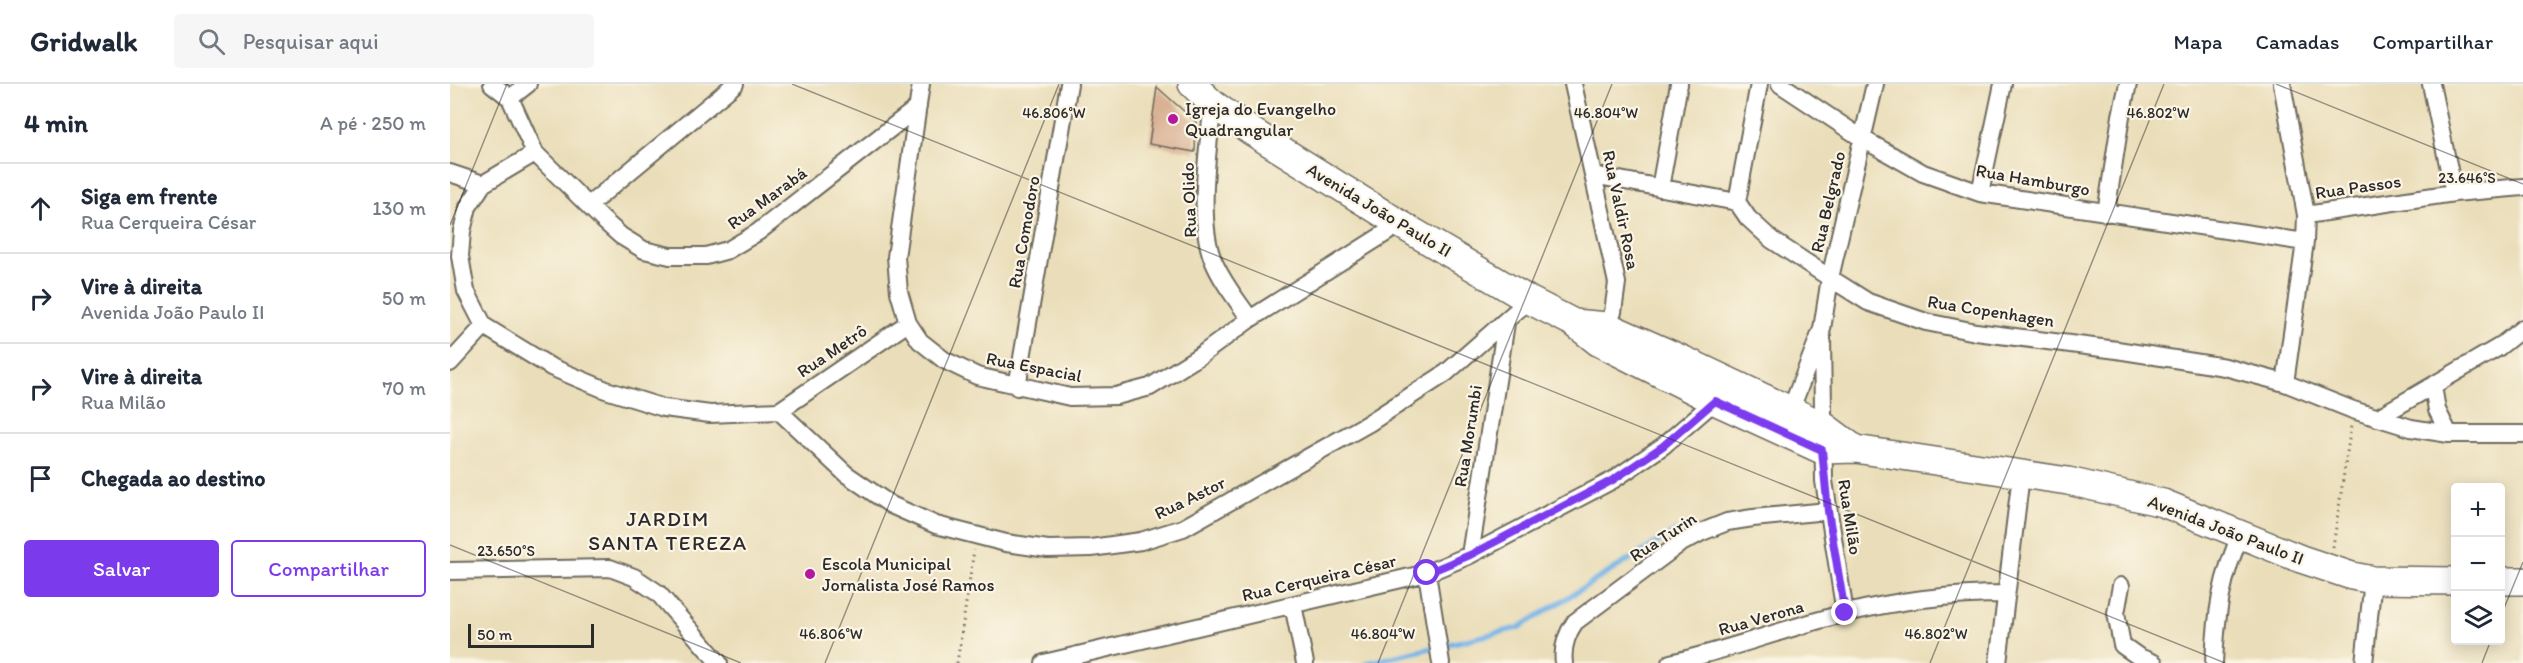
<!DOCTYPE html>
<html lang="pt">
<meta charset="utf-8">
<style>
:root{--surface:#fff;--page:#f6f6f7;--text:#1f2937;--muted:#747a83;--line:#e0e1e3;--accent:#7c3aed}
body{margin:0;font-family:Itim,sans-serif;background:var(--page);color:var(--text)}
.controls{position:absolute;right:18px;bottom:18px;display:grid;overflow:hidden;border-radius:6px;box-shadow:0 3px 15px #0003}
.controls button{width:54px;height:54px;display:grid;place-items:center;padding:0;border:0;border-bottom:2px solid var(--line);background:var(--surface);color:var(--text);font:30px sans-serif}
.scale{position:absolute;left:18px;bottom:15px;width:126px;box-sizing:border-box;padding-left:6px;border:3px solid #2b2b2b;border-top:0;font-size:16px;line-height:21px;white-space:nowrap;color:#2b2b2b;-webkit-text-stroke:4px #fcf5e5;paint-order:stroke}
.stop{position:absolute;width:18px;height:18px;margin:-14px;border:4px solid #7c3aed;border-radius:50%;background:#fff}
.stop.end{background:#7c3aed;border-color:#fff;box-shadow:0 2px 6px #0008}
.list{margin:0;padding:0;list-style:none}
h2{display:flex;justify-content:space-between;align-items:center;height:78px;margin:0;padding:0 24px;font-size:26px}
h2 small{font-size:20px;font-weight:400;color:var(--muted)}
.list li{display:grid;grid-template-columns:39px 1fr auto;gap:18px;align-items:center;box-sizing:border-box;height:90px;padding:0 24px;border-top:2px solid var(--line)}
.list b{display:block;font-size:22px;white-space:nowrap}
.list p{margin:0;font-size:20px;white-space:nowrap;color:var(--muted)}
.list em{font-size:20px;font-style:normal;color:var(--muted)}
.actions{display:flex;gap:12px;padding:18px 24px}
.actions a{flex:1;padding:14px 0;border:2px solid var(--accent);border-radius:6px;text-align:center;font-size:21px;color:var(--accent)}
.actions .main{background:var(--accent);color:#fff}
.icon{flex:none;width:33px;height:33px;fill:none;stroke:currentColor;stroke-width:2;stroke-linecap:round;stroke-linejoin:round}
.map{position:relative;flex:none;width:2073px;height:579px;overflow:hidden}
header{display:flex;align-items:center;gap:36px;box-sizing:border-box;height:84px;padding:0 30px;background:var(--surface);border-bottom:2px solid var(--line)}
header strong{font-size:28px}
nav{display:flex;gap:33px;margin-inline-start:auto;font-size:21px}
.search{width:420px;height:54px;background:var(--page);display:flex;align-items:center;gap:15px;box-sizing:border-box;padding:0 21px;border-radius:6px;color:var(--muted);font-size:22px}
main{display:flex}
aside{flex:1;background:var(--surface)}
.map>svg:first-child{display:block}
</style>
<header>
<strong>Gridwalk</strong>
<div class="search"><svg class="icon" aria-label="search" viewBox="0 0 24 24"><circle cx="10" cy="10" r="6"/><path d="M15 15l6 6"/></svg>Pesquisar aqui</div>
<nav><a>Mapa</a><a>Camadas</a><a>Compartilhar</a></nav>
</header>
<main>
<aside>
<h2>4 min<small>A pé · 250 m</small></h2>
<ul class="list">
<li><svg class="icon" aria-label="ahead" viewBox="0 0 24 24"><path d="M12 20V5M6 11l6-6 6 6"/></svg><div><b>Siga em frente</b><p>Rua Cerqueira César</p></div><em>130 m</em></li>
<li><svg class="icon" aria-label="right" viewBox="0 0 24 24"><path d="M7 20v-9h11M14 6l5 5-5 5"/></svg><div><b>Vire à direita</b><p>Avenida João Paulo II</p></div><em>50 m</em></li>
<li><svg class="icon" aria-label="right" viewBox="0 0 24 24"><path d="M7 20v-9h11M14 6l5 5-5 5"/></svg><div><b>Vire à direita</b><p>Rua Milão</p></div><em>70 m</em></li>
<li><svg class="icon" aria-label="arrive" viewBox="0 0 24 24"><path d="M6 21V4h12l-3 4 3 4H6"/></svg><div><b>Chegada ao destino</b></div></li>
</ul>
<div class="actions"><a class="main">Salvar</a><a>Compartilhar</a></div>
</aside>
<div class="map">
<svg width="2073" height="579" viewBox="0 0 2073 579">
<rect width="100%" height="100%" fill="#fcf5e5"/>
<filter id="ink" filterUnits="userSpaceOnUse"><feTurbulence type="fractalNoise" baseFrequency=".0167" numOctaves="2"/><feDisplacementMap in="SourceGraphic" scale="12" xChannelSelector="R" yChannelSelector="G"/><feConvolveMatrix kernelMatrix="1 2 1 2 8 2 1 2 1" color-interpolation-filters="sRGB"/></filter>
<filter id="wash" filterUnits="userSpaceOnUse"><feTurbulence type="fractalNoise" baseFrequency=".008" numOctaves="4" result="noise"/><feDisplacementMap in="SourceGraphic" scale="24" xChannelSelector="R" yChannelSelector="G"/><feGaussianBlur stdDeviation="1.35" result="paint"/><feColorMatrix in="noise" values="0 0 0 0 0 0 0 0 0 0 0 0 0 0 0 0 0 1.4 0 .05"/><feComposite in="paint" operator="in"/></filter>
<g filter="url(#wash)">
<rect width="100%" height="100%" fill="#eadeba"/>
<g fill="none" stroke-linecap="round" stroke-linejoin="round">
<path stroke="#73b4e8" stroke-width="5" d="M917,579L1068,544L1226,447"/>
</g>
<g id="blocks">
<path fill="#d7ad8f" d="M707,3L746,38L745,68L699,60Z"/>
</g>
</g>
<g filter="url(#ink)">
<use href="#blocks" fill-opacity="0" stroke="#6e6a5d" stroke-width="1.5"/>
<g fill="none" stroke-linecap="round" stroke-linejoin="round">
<defs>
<path id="minor" d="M42,0L60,14L85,69L152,135L171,152L194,166L220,172H256L278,166L308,148L468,23
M471,0L446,173L449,208L458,239L470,257L494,276L527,292L620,313L666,312L700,303L751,271L800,235L950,140
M1123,0L1167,199L1163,228L1153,250
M1309,0L1287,118L1298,134L1322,156L1380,194L1418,218L1476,238L1526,248L1667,266L1775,283L1835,299L1903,326L1961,344L1999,350H2073
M1330,0L1413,55L1473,89L1530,109L1855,158
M1832,0L1856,131L1855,158L1835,299
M1981,0L2004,109
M60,14L78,0
M763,20C758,62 747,137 763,176C772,198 787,216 800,235
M85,69L33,100L18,123L12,147L10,172L16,207L34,242L101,283L156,306L214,324L260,330L329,327
M0,89L33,100
M1143,91L1287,118
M1210,104L1229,0
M1530,109L1553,0
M139,121L285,0
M1656,129L1671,32L1678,0
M1856,131L2004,109L2073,103
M1372,253L1374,397L1395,529
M0,279L34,242
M1983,302L1987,326L1999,350
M567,303L619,0
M329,327L396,390L441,421L486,441L556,459L598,465L641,464L691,457L733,444L919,339L996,289L1079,216
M329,327L458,239
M1927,334L2049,263L2073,244
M1337,335L1372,245L1380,194L1425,0
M1020,471L1056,239
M0,487L160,484L184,493L208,509L269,579
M977,489L991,579
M1671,502L1666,529L1672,561L1689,573L1704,579
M843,521L855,579
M594,579L977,489L1020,471L1163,396L1213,362L1265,317L1268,311
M1114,579C1112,564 1116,551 1125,538L1228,461L1252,448L1277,438L1303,434L1378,427
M1220,579C1280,566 1337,543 1397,529C1450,516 1502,510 1556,510
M1548,579L1571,391
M1764,579C1766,533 1771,491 1792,449
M1914,579L1923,496"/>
<path id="primary" d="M742,0L763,20L801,47L950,140L1079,216L1124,239L1148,258L1265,317L1372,366L1405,365L1618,397L1713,419L1851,475L1902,492L1923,496L2006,497
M1124,239L1157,242L1234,276L1374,342L1405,365
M2050,497H2073"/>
</defs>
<use href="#minor" stroke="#6e6a5d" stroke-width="20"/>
<use href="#primary" stroke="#6e6a5d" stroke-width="30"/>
<path stroke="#6e6a5d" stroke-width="3" stroke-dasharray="1.5 4.5" stroke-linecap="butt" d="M1883,463L1901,342
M507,579L524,466"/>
<use href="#minor" stroke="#fff" stroke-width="16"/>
<use href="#primary" stroke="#fff" stroke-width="27"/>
</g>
</g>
<g fill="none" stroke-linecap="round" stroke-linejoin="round" filter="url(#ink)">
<path stroke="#7c3aed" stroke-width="8" d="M977,489L1020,471L1163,396L1213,362L1265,317L1372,366L1378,427L1395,529"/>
</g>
<path fill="none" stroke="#2b2b2b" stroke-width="1.5" stroke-opacity="0.45" d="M342,0L1775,579M1826,0L2073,100M0,141L57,0M0,461L291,579M2050,534L2073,478M375,579L609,0M928,579L1162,0M1480,579L1714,0M2032,579L2041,556"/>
<g fill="#b5179e" stroke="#fcf5e5" stroke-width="2">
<circle cx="723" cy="35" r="6"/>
<circle cx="360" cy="490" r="6"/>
</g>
<g text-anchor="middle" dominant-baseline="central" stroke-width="4.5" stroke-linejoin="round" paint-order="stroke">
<g font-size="18" fill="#2b2b2b" stroke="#fcf5e5" text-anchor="start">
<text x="735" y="25">Igreja do Evangelho<tspan x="735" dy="21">Quadrangular</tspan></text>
<text x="372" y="480">Escola Municipal<tspan x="372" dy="21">Jornalista José Ramos</tspan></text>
</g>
<g font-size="18" fill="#2b2b2b" stroke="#fcf5e5">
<text transform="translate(1583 96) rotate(10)">Rua Hamburgo</text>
<text transform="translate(1908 103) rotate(-8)">Rua Passos</text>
<text transform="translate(317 114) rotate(-36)">Rua Marabá</text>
<text transform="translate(739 116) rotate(-92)">Rua Olido</text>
<text transform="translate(1378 118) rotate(-77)">Rua Belgrado</text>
<text transform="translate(929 126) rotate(31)">Avenida João Paulo II</text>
<text transform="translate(1171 126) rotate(78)">Rua Valdir Rosa</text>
<text transform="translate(574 148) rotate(-80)">Rua Comodoro</text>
<text transform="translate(1541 227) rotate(9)">Rua Copenhagen</text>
<text transform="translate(382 267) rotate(-34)">Rua Metrô</text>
<text transform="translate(584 283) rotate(11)">Rua Espacial</text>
<text transform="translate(1018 352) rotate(-81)">Rua Morumbi</text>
<text transform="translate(740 414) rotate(-26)">Rua Astor</text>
<text transform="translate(1400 433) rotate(81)">Rua Milão</text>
<text transform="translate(1776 446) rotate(21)">Avenida João Paulo II</text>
<text transform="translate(1213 453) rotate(-33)">Rua Turin</text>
<text transform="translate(869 494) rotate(-13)">Rua Cerqueira César</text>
<text transform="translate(1311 534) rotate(-16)">Rua Verona</text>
</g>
<g font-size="21" letter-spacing="1.5" fill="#2b2b2b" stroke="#fcf5e5">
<text x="218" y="434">JARDIM<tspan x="218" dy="24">SANTA TEREZA</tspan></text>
</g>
</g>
<g font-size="15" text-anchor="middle" fill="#2b2b2b" stroke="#fcf5e5" stroke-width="4.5" stroke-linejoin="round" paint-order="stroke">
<text x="604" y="34">46.806°W</text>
<text x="1156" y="34">46.804°W</text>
<text x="1708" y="34">46.802°W</text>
<text x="2017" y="99">23.646°S</text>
<text x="56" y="472">23.650°S</text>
<text x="381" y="555">46.806°W</text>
<text x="933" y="555">46.804°W</text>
<text x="1486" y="555">46.802°W</text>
</g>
</svg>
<div class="controls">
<button>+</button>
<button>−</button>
<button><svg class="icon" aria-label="layers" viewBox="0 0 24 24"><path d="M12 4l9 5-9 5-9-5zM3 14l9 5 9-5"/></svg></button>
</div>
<div class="scale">50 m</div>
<div class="stop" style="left:977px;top:489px"></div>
<div class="stop end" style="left:1395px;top:529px"></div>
</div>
</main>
